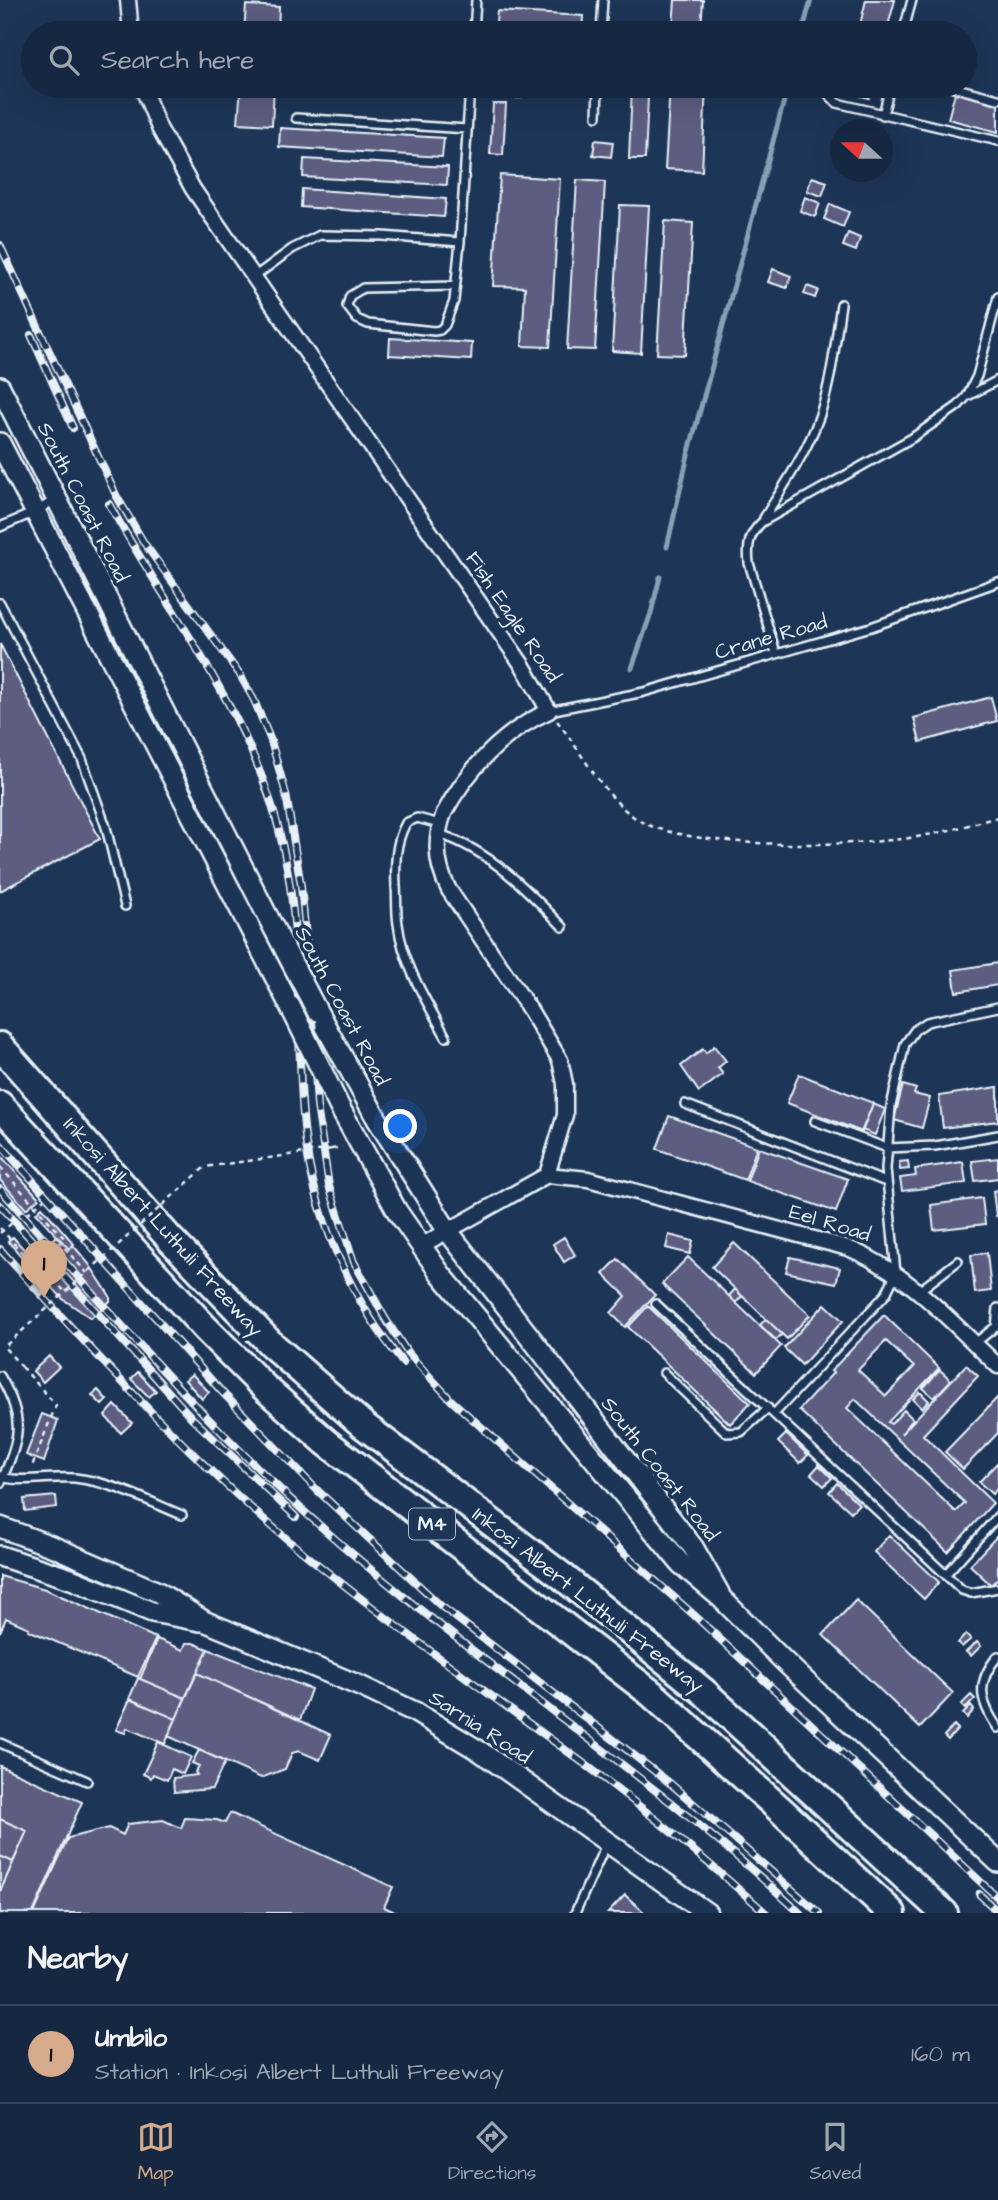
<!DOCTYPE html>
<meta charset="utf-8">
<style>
:root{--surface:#162841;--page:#23344c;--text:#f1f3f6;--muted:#9ea6b1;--line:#35445a;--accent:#d6ab8b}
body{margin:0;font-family:"Architects Daughter",sans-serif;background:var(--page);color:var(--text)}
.compass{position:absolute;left:830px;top:119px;width:63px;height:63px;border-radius:50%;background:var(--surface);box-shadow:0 7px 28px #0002;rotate:291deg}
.you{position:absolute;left:401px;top:1127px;width:24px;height:24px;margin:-18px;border:5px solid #fff;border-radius:50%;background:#1a73e8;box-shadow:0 0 0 10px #1a73e833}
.badge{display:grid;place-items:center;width:46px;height:46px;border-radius:50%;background:var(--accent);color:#111;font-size:23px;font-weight:700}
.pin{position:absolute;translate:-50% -58px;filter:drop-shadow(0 2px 4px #0008)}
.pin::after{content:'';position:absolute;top:37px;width:24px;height:21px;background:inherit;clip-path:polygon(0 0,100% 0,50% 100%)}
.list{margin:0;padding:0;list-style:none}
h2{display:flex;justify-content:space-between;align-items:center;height:91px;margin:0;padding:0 28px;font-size:30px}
h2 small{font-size:23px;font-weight:400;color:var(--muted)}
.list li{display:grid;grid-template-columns:46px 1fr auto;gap:21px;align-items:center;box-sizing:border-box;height:98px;padding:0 28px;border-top:2px solid var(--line)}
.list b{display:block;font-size:26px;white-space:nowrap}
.list p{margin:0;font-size:23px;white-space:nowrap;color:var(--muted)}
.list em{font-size:23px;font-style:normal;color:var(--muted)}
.icon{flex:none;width:38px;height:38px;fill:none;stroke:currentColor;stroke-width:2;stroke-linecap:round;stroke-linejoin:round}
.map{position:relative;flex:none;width:998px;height:1913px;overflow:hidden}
.search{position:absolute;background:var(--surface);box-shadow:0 7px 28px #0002;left:21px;right:21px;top:21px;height:77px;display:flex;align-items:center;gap:18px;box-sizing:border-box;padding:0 24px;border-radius:38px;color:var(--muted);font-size:26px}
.sheet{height:189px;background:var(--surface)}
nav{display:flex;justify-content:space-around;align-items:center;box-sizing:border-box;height:98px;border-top:2px solid var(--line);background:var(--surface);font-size:19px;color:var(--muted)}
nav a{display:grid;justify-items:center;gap:4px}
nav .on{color:var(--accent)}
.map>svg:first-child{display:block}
</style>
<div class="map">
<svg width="998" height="1913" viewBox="0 0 998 1913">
<rect width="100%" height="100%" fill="#1d3557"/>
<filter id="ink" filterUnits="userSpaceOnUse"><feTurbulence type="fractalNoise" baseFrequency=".0143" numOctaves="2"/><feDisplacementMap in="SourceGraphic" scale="14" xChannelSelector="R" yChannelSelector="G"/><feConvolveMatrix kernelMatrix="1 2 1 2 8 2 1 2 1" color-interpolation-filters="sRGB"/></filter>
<g filter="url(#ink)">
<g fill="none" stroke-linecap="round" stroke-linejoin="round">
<path stroke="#86a1b7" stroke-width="5" d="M802,33L811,0
M667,547L688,455L788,86
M632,668L651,613L660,577"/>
</g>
<path fill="#5b5d81" stroke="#e8f1f8" stroke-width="2" fill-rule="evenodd" d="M675,0H703L701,29L673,27Z
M866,0H895L886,33H858Z
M246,5L279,7L278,33H244Z
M497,11L583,16L582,33H495Z
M241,86H274L272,125L238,123Z
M500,86H522L521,98L500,97Z
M632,86H655L654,97H648L645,159H629Z
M670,86H706L702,171L665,169Z
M844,86H873L869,98L843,91Z
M955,93L998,104V132L948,119Z
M493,104H506L503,155L490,154Z
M280,128L444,138L442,157L279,147Z
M595,140L613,142L611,157L593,155Z
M304,159L448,167L447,185L303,177Z
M500,175L560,179L550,347L522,346L525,287L493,286Z
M812,177L827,182L822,196L807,191Z
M577,180L605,182L595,350L567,349Z
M302,189L446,199L444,217L301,207Z
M805,197L820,203L815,217L800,211Z
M830,204L849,212L843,227L824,219Z
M620,205L649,206L641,353L612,351Z
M665,221L693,223L685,355L657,354Z
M848,233L860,238L856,251L843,246Z
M773,269L791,276L787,288L768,282Z
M807,286L818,290L815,298L804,294Z
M390,338L472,343L471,360L389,355Z
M0,644L100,839L0,891Z
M991,697L997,721L920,742L914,718Z
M998,963V985L956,992L953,970Z
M714,1046L726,1061L718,1068L723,1074L699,1092L681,1066L703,1049L706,1053Z
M799,1074L873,1103L862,1132L787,1103Z
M903,1085L916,1089L914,1094L930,1098L922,1128L894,1120Z
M998,1087V1121L943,1128L939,1096Z
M873,1104L885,1109L875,1135L862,1130Z
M669,1116L757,1147L745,1180L657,1149Z
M759,1148L848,1179L836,1212L747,1181Z
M0,1155L39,1198L26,1209L0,1180Z
M998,1158V1178L975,1181L972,1161Z
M908,1161L909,1169L900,1170L899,1162Z
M963,1162L966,1183L902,1191L900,1178L916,1176L915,1169Z
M998,1190V1215L996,1216L993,1191Z
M982,1198L985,1224L934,1230L931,1205Z
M42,1207L74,1244L69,1249L36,1213Z
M669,1235L693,1241L690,1254L666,1248Z
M57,1236L69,1249L73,1245L89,1264L110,1296V1301L91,1318L63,1299L40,1274L43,1271L33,1259Z
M13,1237L43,1271L38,1276L8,1241Z
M564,1237L575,1255L564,1262L553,1244Z
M734,1243L810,1315L787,1339L712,1267Z
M987,1253L991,1291L975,1293L971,1255Z
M688,1257L781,1346L756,1373L662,1284Z
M790,1257L840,1268L836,1283L786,1272Z
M618,1259L655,1295L625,1327L611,1313L626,1296L603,1274Z
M735,1289L742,1296L736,1303L729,1296Z
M825,1304L843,1321L802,1365L784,1348Z
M648,1306L750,1403L730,1424L628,1327Z
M884,1315L939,1368L888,1422L891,1424L904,1410L913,1419L901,1434L966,1365L978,1376L923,1435L993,1503L948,1552L799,1410L833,1373L831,1371ZM886,1341L914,1367L886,1396L858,1370ZM855,1399L965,1503L956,1512L847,1408Z
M766,1319L782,1334L776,1340L760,1325Z
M49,1356L59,1367L43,1382L33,1371Z
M940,1370L951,1380L934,1398L923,1388Z
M138,1372L156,1391L149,1397L131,1379Z
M192,1374L209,1392L202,1399L185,1380Z
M98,1390L107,1400L102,1405L92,1395Z
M920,1392L929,1401L922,1408L913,1399Z
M998,1397V1433L963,1469L945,1452Z
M115,1405L132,1423L121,1433L105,1416Z
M42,1414L58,1420L44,1462L26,1455Z
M786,1434L808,1455L800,1463L778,1442Z
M998,1462V1488L992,1494L979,1482Z
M819,1465L832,1478L824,1486L811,1474Z
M837,1483L859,1504L851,1512L829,1492Z
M56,1496L57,1507L25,1511L24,1499Z
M889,1535L939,1582L924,1599L874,1552Z
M998,1535V1578L991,1585L970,1565Z
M0,1576L45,1589L156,1638L138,1677L28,1630L29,1628L6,1618L0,1632Z
M856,1600L953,1693L920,1728L823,1635Z
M966,1634L971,1639L962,1647L958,1643Z
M157,1639L183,1650L186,1643H193L208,1649L185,1698L140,1679Z
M977,1642L981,1646L971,1656L966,1652Z
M208,1649L311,1689L300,1720L197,1673Z
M197,1673L331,1735L320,1760L299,1751L292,1753L285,1769L261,1778L168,1736Z
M138,1678L185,1698L176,1719L129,1699Z
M971,1695L975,1699L965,1709L961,1705Z
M130,1699L176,1719L165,1744L127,1728L125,1733L116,1730Z
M971,1706L974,1710L967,1718L963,1714Z
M954,1725L958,1729L948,1740L944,1736Z
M158,1742L191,1757L183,1774L172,1769L167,1780L153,1774L151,1778L143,1774Z
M199,1750L225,1762L212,1789L174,1792L173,1778L197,1775L195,1772L199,1766L192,1763Z
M0,1766L82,1802L33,1913H0V1892L27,1831L0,1819Z
M230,1813L393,1887L384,1907L397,1913H34L68,1838L109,1828L123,1835L128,1824L163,1820L181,1828L185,1818L217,1820L225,1823Z
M0,1819L27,1831L13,1862L0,1856Z
M0,1856L13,1862L0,1892Z
M625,1895L645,1913H608Z"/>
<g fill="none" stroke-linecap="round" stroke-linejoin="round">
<defs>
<path id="lane" d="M474,33L476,0
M601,33L603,0
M903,33L912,0
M829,86V95L837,103L998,141
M949,86L998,99
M883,115L890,86
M597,116L598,86
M296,118L467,129
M254,277L292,249L320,235L382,236L460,242
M455,286L363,288L350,296L347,306L357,319L368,324L434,331L440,330L445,325L454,301L460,242L470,86
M968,396L998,380
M764,518C782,489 802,459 815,428C831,389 835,345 841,304
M0,527L35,512L56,499
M0,603L82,759L106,827L125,906
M776,653L749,563C747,545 749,534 762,522L912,438L958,406L967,396L977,376L998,297
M549,711L644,692L871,627L998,582
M440,824L417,818L406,823C395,843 395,865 396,886C397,899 396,912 398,924C403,965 427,1002 446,1037
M439,834C489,850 527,889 563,927
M685,1104L886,1182
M815,1121L887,1148L935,1146L998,1135
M919,1291L958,1261
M656,1304L962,1590L971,1593L998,1588
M996,1327L998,1308
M975,1343L998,1325
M664,1373L727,1433L741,1432L768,1408
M0,1376C26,1421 20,1438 0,1484
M774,1414L886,1294L896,1273L886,1169L891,1106L905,1044L915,1030L927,1022L998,1007
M0,1477C24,1483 51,1476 75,1478C112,1482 148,1501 182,1515
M946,1574L998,1516
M998,1656C976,1682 979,1701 998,1728
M0,1743L87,1781
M575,1913L607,1842"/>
<path id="street" d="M128,0L131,33
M142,86L159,128L193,189L523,666L549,711C504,731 468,769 444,813C434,840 436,866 449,890L530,1010L560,1060L565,1084V1115L547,1175
M421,1246L547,1175L588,1179L848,1248C909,1273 951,1322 998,1366"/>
<path id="secondary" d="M0,387L268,917
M0,443L290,1006
M317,1011L377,1119L447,1230L693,1547L719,1593
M340,1108L397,1211L440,1273L681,1564L721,1598L785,1662L998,1862
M0,1527L54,1547L158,1592L204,1621L360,1686L415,1712L481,1752L707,1913
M0,1556L71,1579L152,1612L200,1621"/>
<path id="highway" d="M0,1046L170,1239L271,1344L363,1425L562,1576L704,1692L944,1913
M0,1105L206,1329L264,1387L326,1442L652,1694L783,1812L892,1913"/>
</defs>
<use href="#lane" stroke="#e8f1f8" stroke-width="12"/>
<use href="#street" stroke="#e8f1f8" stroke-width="19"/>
<use href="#secondary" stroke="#e8f1f8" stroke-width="24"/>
<use href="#highway" stroke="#e8f1f8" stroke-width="32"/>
<path stroke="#e8f1f8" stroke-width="2.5" stroke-dasharray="5 5" stroke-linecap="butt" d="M557,721C582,752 607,803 642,822C696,850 854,847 916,837C943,833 971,824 998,817
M332,1149L342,1147
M0,1167L65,1239L60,1243L87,1273
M27,1214L44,1199
M0,1228L35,1267L40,1263L65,1292
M0,1233L12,1223
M22,1367L56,1405L31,1469"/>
<use href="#lane" stroke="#1d3557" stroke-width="7"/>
<use href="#street" stroke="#1d3557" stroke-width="14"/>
<use href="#secondary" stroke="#1d3557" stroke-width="19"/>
<use href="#highway" stroke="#1d3557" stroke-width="26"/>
<defs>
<path id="rail" d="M0,245L116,495L144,543L240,675L254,700L271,741L286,794L301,886L309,968L317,1106L329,1186L354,1262L385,1318L407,1352L452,1401L694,1615L998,1898
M31,335L73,428
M109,504C172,618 258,721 284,852C303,942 295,1036 304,1127C312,1212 349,1297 403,1363
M0,1144L222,1392L317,1490L441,1606L671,1784L819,1913
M0,1189C105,1306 207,1427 326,1531C478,1665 651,1774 800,1913
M0,1205L192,1418L296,1517
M0,1249C93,1352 187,1456 294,1545C389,1623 488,1693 586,1765C648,1811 708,1862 766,1913
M979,1894L998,1912"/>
</defs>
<use href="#rail" stroke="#e8f1f8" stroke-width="8"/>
<use href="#rail" stroke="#1d3557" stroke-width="5" stroke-dasharray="16" stroke-linecap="butt"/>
<defs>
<path id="secondary-bridge" d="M268,917L317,1011
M290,1006L340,1108"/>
</defs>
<use href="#secondary-bridge" stroke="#e8f1f8" stroke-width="24" stroke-linecap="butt"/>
<path stroke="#e8f1f8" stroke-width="2.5" stroke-dasharray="5 5" stroke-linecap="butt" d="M22,1367L4,1347L205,1167L332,1149"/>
<use href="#secondary-bridge" stroke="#1d3557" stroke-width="19"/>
</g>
</g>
<g text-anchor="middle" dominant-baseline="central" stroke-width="7" stroke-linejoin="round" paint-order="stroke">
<rect fill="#1d3557" stroke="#abb9c8" stroke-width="2" x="409" y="1508.5" width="46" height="31" rx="5"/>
<g font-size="19" font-weight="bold" fill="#e8f1f8">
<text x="432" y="1524">M4</text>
</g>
<g font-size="21" fill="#e8f1f8" stroke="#1d3557">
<text transform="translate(83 502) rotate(63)">South Coast Road</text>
<text transform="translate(513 617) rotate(56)">Fish Eagle Road</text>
<text transform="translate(771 637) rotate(-16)">Crane Road</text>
<text transform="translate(342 1006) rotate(62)">South Coast Road</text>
<text transform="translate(830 1223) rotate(17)">Eel Road</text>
<text transform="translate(163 1227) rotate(48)">Inkosi Albert Luthuli Freeway</text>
<text transform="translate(660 1469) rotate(52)">South Coast Road</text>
<text transform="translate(588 1600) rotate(38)">Inkosi Albert Luthuli Freeway</text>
<text transform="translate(480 1727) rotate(33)">Sarnia Road</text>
</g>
</g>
</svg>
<svg class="compass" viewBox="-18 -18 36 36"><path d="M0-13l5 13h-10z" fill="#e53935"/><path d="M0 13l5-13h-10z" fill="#9ea6b1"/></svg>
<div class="you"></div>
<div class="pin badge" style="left:44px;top:1298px">1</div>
<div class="search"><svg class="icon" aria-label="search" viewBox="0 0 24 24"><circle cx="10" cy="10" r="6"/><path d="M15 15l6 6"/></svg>Search here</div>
</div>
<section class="sheet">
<h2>Nearby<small></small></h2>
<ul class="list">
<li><span class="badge">1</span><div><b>Umbilo</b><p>Station · Inkosi Albert Luthuli Freeway</p></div><em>160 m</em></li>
</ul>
</section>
<nav>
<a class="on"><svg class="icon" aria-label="map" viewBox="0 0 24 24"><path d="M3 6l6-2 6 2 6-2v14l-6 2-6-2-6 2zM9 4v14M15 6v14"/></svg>Map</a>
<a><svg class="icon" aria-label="directions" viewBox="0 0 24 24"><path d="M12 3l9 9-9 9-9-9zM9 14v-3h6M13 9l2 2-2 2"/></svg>Directions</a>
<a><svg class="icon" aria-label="saved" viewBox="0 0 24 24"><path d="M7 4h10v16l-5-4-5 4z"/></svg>Saved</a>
</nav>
